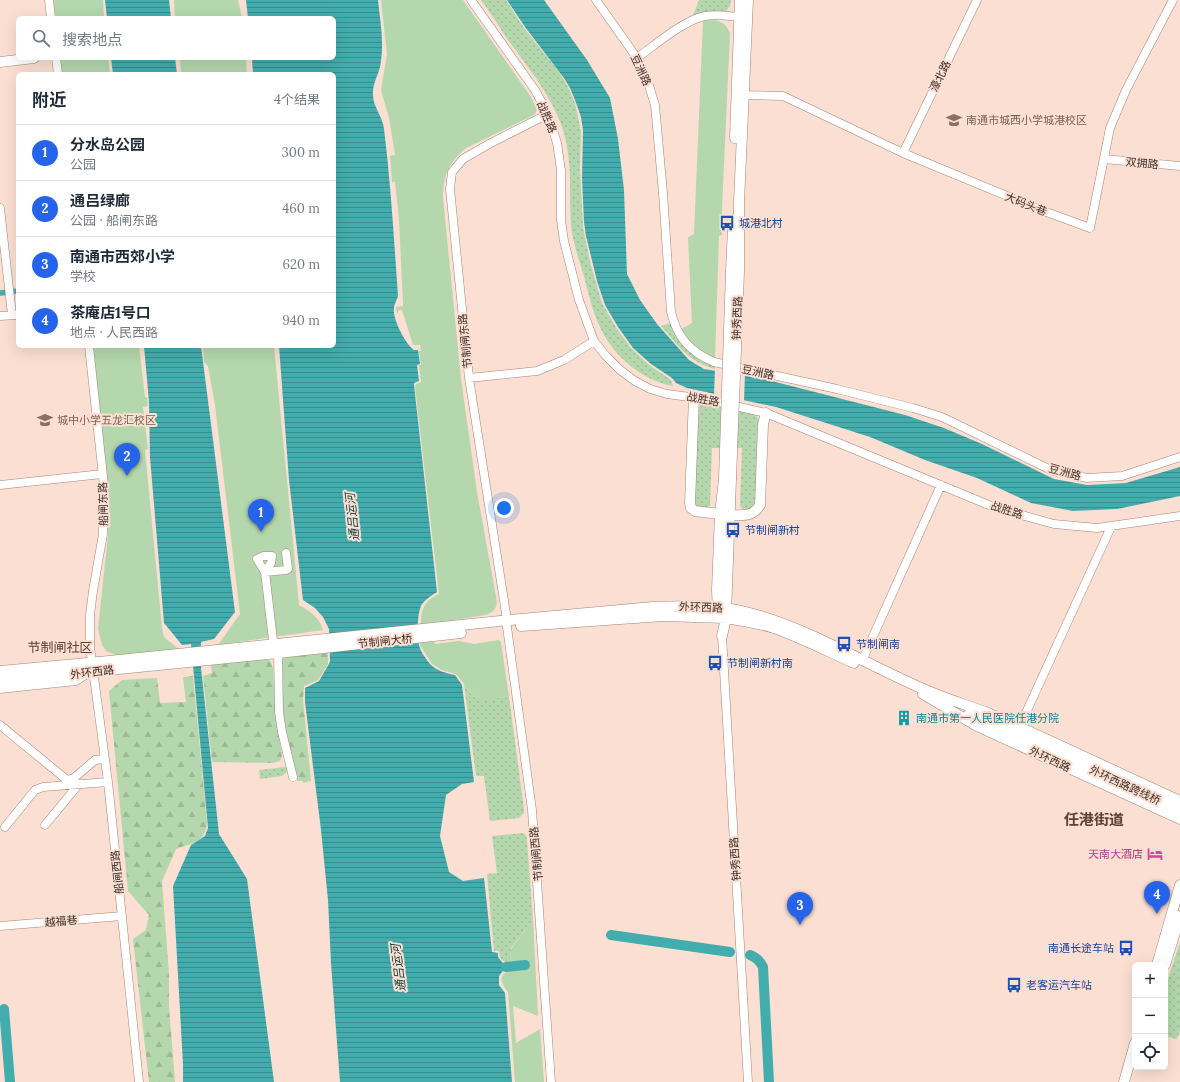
<!DOCTYPE html>
<html lang="zh">
<meta charset="utf-8">
<style>
:root{--surface:#fff;--page:#f6f6f7;--text:#1f2937;--muted:#747a83;--line:#e0e1e3;--accent:#2563eb}
body{margin:0;font-family:Lora,"Noto Sans SC",serif;background:var(--page);color:var(--text)}
.controls{position:absolute;right:12px;bottom:12px;display:grid;overflow:hidden;border-radius:6px;box-shadow:0 4px 16px #0002}
.controls button{width:36px;height:36px;display:grid;place-items:center;padding:0;border:0;border-bottom:1px solid var(--line);background:var(--surface);color:var(--text);font:20px sans-serif}
.you{position:absolute;left:504px;top:508px;width:14px;height:14px;margin:-10px;border:3px solid #fff;border-radius:50%;background:#1a73e8;box-shadow:0 0 0 6px #1a73e833}
.badge{display:grid;place-items:center;width:26px;height:26px;border-radius:50%;background:var(--accent);color:#fff;font-size:13px;font-weight:700}
.pin{position:absolute;translate:-50% -33px;filter:drop-shadow(0 1px 2px #0008)}
.pin::after{content:'';position:absolute;top:21px;width:14px;height:12px;background:inherit;clip-path:polygon(0 0,100% 0,50% 100%)}
.list{margin:0;padding:0;list-style:none}
h2{display:flex;justify-content:space-between;align-items:center;height:52px;margin:0;padding:0 16px;font-size:17px}
h2 small{font-size:13px;font-weight:400;color:var(--muted)}
.list li{display:grid;grid-template-columns:26px 1fr auto;gap:12px;align-items:center;box-sizing:border-box;height:56px;padding:0 16px;border-top:1px solid var(--line)}
.list b{display:block;font-size:15px;white-space:nowrap}
.list p{margin:0;font-size:13px;white-space:nowrap;color:var(--muted)}
.list em{font-size:13px;font-style:normal;color:var(--muted)}
.icon{flex:none;width:22px;height:22px;fill:none;stroke:currentColor;stroke-width:2;stroke-linecap:round;stroke-linejoin:round}
.map{position:relative;flex:none;width:1180px;height:1082px;overflow:hidden}
.search{position:absolute;background:var(--surface);box-shadow:0 4px 16px #0002;left:16px;top:16px;width:320px;height:44px;display:flex;align-items:center;gap:10px;box-sizing:border-box;padding:0 14px;border-radius:6px;color:var(--muted);font-size:15px}
.panel{position:absolute;background:var(--surface);box-shadow:0 4px 16px #0002;left:16px;top:72px;width:320px;height:276px;border-radius:6px}
.map>svg:first-child{display:block}
</style>
<div class="map">
<svg width="1180" height="1082" viewBox="0 0 1180 1082">
<defs>
<pattern id="grass-dots" width="8" height="8" patternUnits="userSpaceOnUse"><rect width="8" height="8" fill="#b4d7ad"/><path d="M2 2h.1M6 6h.1" fill="none" stroke="#9cb995" stroke-width="1.8" stroke-linecap="round"/></pattern>
<pattern id="forest-firs" width="22" height="20" patternUnits="userSpaceOnUse"><rect width="22" height="20" fill="#b4d7ad"/><path d="M5 1l3.5 6h-7zM16 11l3.5 6h-7z" fill="#9cb995"/></pattern>
<pattern id="water-rules" width="6" height="5" patternUnits="userSpaceOnUse"><rect width="6" height="5" fill="#43adae"/><path d="M0 2.5h6" fill="none" stroke="#398d8e"/></pattern>
</defs>
<rect width="100%" height="100%" fill="#fbdfd2"/>
<path fill="url(#grass-dots)" d="M481,0H506L524,28L560,73L569,89L575,103L581,131L580,169L583,227L590,262L602,303L617,329L631,348L649,365L671,380L673,386C641,380 612,355 599,325C592,309 588,292 584,276C579,260 573,243 571,226C569,194 573,162 563,130C553,98 528,67 508,40C499,27 491,13 481,0Z
M699,0H731L730,6L726,11L693,16Z
M671,323C683,343 690,360 715,366V369C688,362 678,345 661,326Z
M710,402L753,413L758,418L756,503L752,509C747,510 742,511 740,505L742,448H712L710,504H711L707,508L696,507L694,501L697,410L701,404Z
M464,684L474,696L482,699L509,697L524,809V813L519,818L490,821L484,776H476Z
M285,767L287,768L288,771L282,776L260,779L259,770Z
M522,833L526,835L527,840L533,920L511,948L510,963H506L500,958L499,951H494L487,874L497,873L492,836Z
M1180,942V1031L1177,1039L1165,1036V988Z"/>
<path fill="url(#forest-firs)" d="M328,653V664L318,680L304,686L303,700L311,781L303,783V781H297L286,740L283,718L282,662L283,659L288,656Z
M265,659C271,660 271,663 273,668L276,719L282,756L280,761L272,763L212,762L203,676L212,673L211,665Z
M193,676L207,823C205,843 192,843 176,849L162,881L169,975V1007L175,1082H149L133,939L146,930L149,915L128,891L109,691L122,680L157,678L160,703L186,702L183,677Z"/>
<path fill="#b4d7ad" d="M53,0H103L104,18H56Z
M174,0H238L242,18H175Z
M381,0H463L531,97L537,110L535,114L530,117L466,148C448,163 443,176 443,198L461,379L477,492L497,602C496,610 492,613 485,615L421,626C420,610 425,600 439,594L415,387L416,384L421,382L419,365H421L419,351H421L420,345H413L402,310H399L397,314L396,307L403,306V303L399,219L395,182H392L390,156L395,155L389,118L381,90L387,54Z
M703,20C716,20 724,19 730,33L722,208V235L719,236L715,359C700,354 689,343 681,329L692,323L688,237L694,234Z
M60,58H108L110,74H62Z
M180,58H246L247,74H181Z
M92,346H139L145,397H147L148,406L143,407L148,449L145,450L162,628L164,637L180,650L116,655L106,651L102,645L98,629L108,535L109,502Z
M203,346H274L299,605C310,611 320,618 323,630L218,645L240,614L215,405L208,366L204,362Z
M432,640V642L434,641L435,644L459,641L474,644L499,640L501,642L509,697L482,699L474,696L456,674L442,670L432,664L420,645V642Z
M533,920L538,1016L513,1006L516,1043L540,1029L544,1082H515L508,992C491,972 511,970 527,966V963H510L511,949Z"/>
<path fill="url(#water-rules)" d="M105,0H169L171,18H107Z
M246,0H378C380,20 384,40 381,61C380,73 372,83 373,95C373,107 383,117 384,129C391,185 394,241 398,296C397,300 394,304 394,308C392,319 406,345 414,350H418L420,364L417,365L419,381L414,383V385L437,592C432,595 426,599 422,604C417,612 417,635 419,645C420,651 426,659 430,664C437,671 446,673 455,675L462,685L474,782L462,784L446,795L440,836L449,872L463,881L484,878L492,952L498,953V957L506,967L499,976V985L505,993L512,1082H340L331,963L328,900L321,830L305,702V688L319,681L330,662L329,629L323,617L315,608L303,600L289,480L279,346H334V74H253L252,58H334V18H248Z
M507,0H544L587,60L610,98L618,139L624,190L627,274L640,300L657,324L689,360L704,369L756,377L905,415L944,428L982,444L1054,479L1087,485L1126,483L1180,467V496L1117,509L1073,511L1031,503L977,478L925,460L870,437L776,407L687,388L676,383L672,378L651,364L633,348L618,327L605,305L597,281L586,236L584,222L582,178L583,130L581,117L575,100L570,88L564,78L525,27Z
M111,58H175L177,74H113Z
M144,346H201L235,612L214,639L201,642V668L219,834L247,879L274,1082H183V1064L173,886L191,845L205,836L208,828L191,644L182,645L164,623L150,457L149,402Z"/>
<path fill="#fbdfd2" d="M715,368L745,373L744,402L714,396Z"/>
<g fill="none" stroke-linecap="round" stroke-linejoin="round">
<path stroke="#43adae" stroke-width="5.5" d="M0,293L18,291"/>
<path stroke="#43adae" stroke-width="10" d="M611,935L730,952
M750,955C756,957 760,961 763,967L769,1082
M506,967L525,965
M4,1009L10,1082"/>
<defs>
<path id="minor" d="M49,0L51,18
M471,0L535,90L548,114L557,143L561,170V220L564,241L579,300L594,341L606,356L620,370L635,381L650,389L667,394L705,399L766,413L996,508L1054,524L1097,528L1180,516
M596,0L637,58L647,79L655,105L663,193L671,312C677,337 690,352 714,362L837,389L913,408L942,417L1053,471L1087,478L1122,476L1180,457
M56,58L58,74
M637,58C655,45 684,20 705,16C716,14 728,16 739,17
M738,95L783,96L903,153L1041,210L1090,228L1110,128L1126,90L1173,0
M903,153L977,0
M1104,159L1180,166
M0,208L12,315
M0,316L18,315
M89,346L104,486L103,534L93,591L90,615V647L108,782L139,1082
M469,378L537,371L564,360L594,341
M0,485L102,474
M286,553L288,569L286,570L265,572L257,559L263,556H272L271,563L265,572L273,640L276,644L278,653L279,712L282,732L293,777
M507,620L469,378L450,189L452,172L463,159L489,144L548,114
M507,627L532,810L551,1082
M722,636L748,1082
M862,661L941,485
M0,689L76,681L90,672
M0,725L67,780L74,778L95,760L105,759
M1019,728L1111,527
M45,825L79,784
M5,827L35,790L43,787L108,782
M0,926L122,916"/>
<path id="major" d="M0,62L34,58
M735,138L740,0
M731,271L733,228
M739,271V202L748,0
M694,397L690,503L691,508L695,511L720,514
M729,515C742,515 752,518 760,505L763,424L766,413
M718,612L717,590L720,514L724,479
M726,614L731,479
M521,626L663,616L726,618
M722,636L726,618C742,621 759,623 774,628C802,638 827,651 854,663
M0,671L109,661L510,620L653,607C683,606 716,604 746,612C808,627 866,665 926,690C946,699 967,705 988,713C1052,741 1116,772 1180,801
M0,681L278,653L461,633
M923,694L977,726L1180,819
M968,715L983,720L1180,810
M1157,965L1180,885
M1165,965L1180,916
M1124,1082L1135,1043"/>
</defs>
<use href="#minor" stroke="#a48476" stroke-width="9"/>
<use href="#major" stroke="#a48476" stroke-width="11"/>
<use href="#minor" stroke="#fff" stroke-width="8"/>
<use href="#major" stroke="#fff" stroke-width="10"/>
<defs>
<path id="major-bridge" d="M724,479L731,271
M731,479L739,271"/>
</defs>
<use href="#major-bridge" stroke="#a48476" stroke-width="11" stroke-linecap="butt"/>
<use href="#major-bridge" stroke="#fff" stroke-width="10"/>
</g>
<defs>
<symbol id="school-bare" viewBox="-9 -9 18 18"><path d="M0-5L7-2L0 1L-7-2ZM-4 1L0 2.5L4 1V4Q0 6-4 4Z" fill="#8d6e63" stroke="#fbdfd2" stroke-width="2.5" paint-order="stroke"/></symbol>
<symbol id="bus-bare" viewBox="-9 -9 18 18"><path d="M-5-6H5V4H4V6H2V4H-2V6H-4V4H-5ZM-3.5-4V0h7V-4ZM-3.5 1.2v1.5H-2V1.2ZM2 1.2v1.5H3.5V1.2Z" fill="#1a4fb4" stroke="#fbdfd2" stroke-width="2.5" paint-order="stroke"/></symbol>
<symbol id="building-bare" viewBox="-9 -9 18 18"><path d="M-4-6H4V6H1V3H-1V6H-4ZM-2.5-4.3h1.7v1.8h-1.7ZM.8-4.3h1.7v1.8H.8ZM-2.5-1h1.7V.8h-1.7ZM.8-1h1.7V.8H.8Z" fill="#0f9aa8" stroke="#fbdfd2" stroke-width="2.5" paint-order="stroke"/></symbol>
<symbol id="hotel-bare" viewBox="-9 -9 18 18"><path d="M-6-4.5h1.5V1H6V5H4.5V3h-9V5H-6ZM-4 0a1.8 1.8 0 1 1 3.6 0ZM.5 0V-2.5h3Q6-2.5 6 0Z" fill="#d1479c" stroke="#fbdfd2" stroke-width="2.5" paint-order="stroke"/></symbol>
</defs>
<g fill-rule="evenodd">
<use href="#school-bare" x="943" y="109" width="22" height="22"/>
<use href="#bus-bare" x="716" y="212" width="22" height="22"/>
<use href="#school-bare" x="34" y="409" width="22" height="22"/>
<use href="#bus-bare" x="722" y="519" width="22" height="22"/>
<use href="#bus-bare" x="833" y="633" width="22" height="22"/>
<use href="#bus-bare" x="704" y="652" width="22" height="22"/>
<use href="#building-bare" x="893" y="707" width="22" height="22"/>
<use href="#hotel-bare" x="1144" y="843" width="22" height="22"/>
<use href="#bus-bare" x="1115" y="937" width="22" height="22"/>
<use href="#bus-bare" x="1003" y="974" width="22" height="22"/>
</g>
<g text-anchor="middle" dominant-baseline="central" stroke-width="4" stroke-linejoin="round" paint-order="stroke">
<g font-size="11" fill="#3c2e28" stroke="#fbdfd2">
<text transform="translate(641 70) rotate(65)">豆洲路</text>
<text transform="translate(940 76) rotate(-64)">濠北路</text>
<text transform="translate(547 117) rotate(67)">战胜路</text>
<text transform="translate(1142 163) rotate(5)">双拥路</text>
<text transform="translate(1026 204) rotate(22)">大码头巷</text>
<text transform="translate(737 318) rotate(-88)">钟秀西路</text>
<text transform="translate(465 341) rotate(-96)">节制闸东路</text>
<text transform="translate(758 372) rotate(12)">豆洲路</text>
<text transform="translate(703 399) rotate(10)">战胜路</text>
<text transform="translate(1065 472) rotate(15)">豆洲路</text>
<text transform="translate(103 504) rotate(-91)">船闸东路</text>
<text transform="translate(1007 510) rotate(18)">战胜路</text>
<text transform="translate(701 607) rotate(2)">外环西路</text>
<text transform="translate(385 641) rotate(-6)">节制闸大桥</text>
<text transform="translate(92 672) rotate(-7)">外环西路</text>
<text transform="translate(1050 759) rotate(25)">外环西路</text>
<text transform="translate(1125 785) rotate(25)">外环西路跨线桥</text>
<text transform="translate(536 854) rotate(-95)">节制闸西路</text>
<text transform="translate(735 859) rotate(-94)">钟秀西路</text>
<text transform="translate(117 872) rotate(-96)">船闸西路</text>
<text transform="translate(61 921) rotate(-5)">越福巷</text>
</g>
<g font-size="11" fill="#785e54" stroke="#fbdfd2" text-anchor="start">
<text x="966" y="120">南通市城西小学城港校区</text>
<text x="57" y="420">城中小学五龙汇校区</text>
</g>
<g font-size="11" fill="#164399" stroke="#fbdfd2" text-anchor="start">
<text x="739" y="223">城港北村</text>
<text x="745" y="530">节制闸新村</text>
<text x="856" y="644">节制闸南</text>
<text x="727" y="663">节制闸新村南</text>
<text x="1114" y="948" text-anchor="end">南通长途车站</text>
<text x="1026" y="985">老客运汽车站</text>
</g>
<g font-size="11" fill="#0d838f" stroke="#fbdfd2" text-anchor="start">
<text x="916" y="718">南通市第一人民医院任港分院</text>
</g>
<g font-size="11" fill="#b23c85" stroke="#fbdfd2" text-anchor="end">
<text x="1143" y="854">天南大酒店</text>
</g>
<g font-size="12" font-style="italic" fill="#104141" stroke="#fbdfd2">
<text transform="translate(352 517) rotate(-96)">通吕运河</text>
<text transform="translate(398 968) rotate(-97)">通吕运河</text>
</g>
<g font-size="13" fill="#5d4134" stroke="#fbdfd2">
<text x="60" y="647">节制闸社区</text>
</g>
<g font-size="15" font-weight="bold" fill="#5d4134" stroke="#fbdfd2">
<text x="1094" y="819">任港街道</text>
</g>
</g>
</svg>
<div class="controls">
<button>+</button>
<button>−</button>
<button><svg class="icon" aria-label="locate" viewBox="0 0 24 24"><circle cx="12" cy="12" r="6"/><path d="M12 2v4M12 18v4M2 12h4M18 12h4"/></svg></button>
</div>
<div class="you"></div>
<div class="pin badge" style="left:261px;top:532px">1</div>
<div class="pin badge" style="left:127px;top:476px">2</div>
<div class="pin badge" style="left:800px;top:925px">3</div>
<div class="pin badge" style="left:1157px;top:914px">4</div>
<div class="search"><svg class="icon" aria-label="search" viewBox="0 0 24 24"><circle cx="10" cy="10" r="6"/><path d="M15 15l6 6"/></svg>搜索地点</div>
<section class="panel">
<h2>附近<small>4个结果</small></h2>
<ul class="list">
<li><span class="badge">1</span><div><b>分水岛公园</b><p>公园</p></div><em>300 m</em></li>
<li><span class="badge">2</span><div><b>通吕绿廊</b><p>公园 · 船闸东路</p></div><em>460 m</em></li>
<li><span class="badge">3</span><div><b>南通市西郊小学</b><p>学校</p></div><em>620 m</em></li>
<li><span class="badge">4</span><div><b>茶庵店1号口</b><p>地点 · 人民西路</p></div><em>940 m</em></li>
</ul>
</section>
</div>
